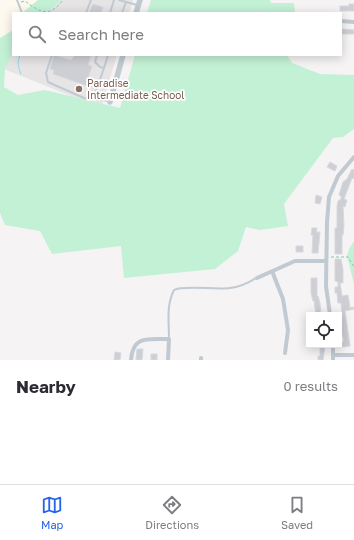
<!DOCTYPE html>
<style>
:root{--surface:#fff;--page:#f7f7f7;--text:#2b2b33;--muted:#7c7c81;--line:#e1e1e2;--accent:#2563eb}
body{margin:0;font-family:"Golos Text",sans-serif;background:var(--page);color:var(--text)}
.controls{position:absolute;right:12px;bottom:12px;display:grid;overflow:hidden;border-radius:0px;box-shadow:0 2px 10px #0003}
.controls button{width:36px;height:36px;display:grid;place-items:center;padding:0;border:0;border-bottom:1px solid var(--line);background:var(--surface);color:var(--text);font:20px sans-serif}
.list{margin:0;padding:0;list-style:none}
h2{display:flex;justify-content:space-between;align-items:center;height:52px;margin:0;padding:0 16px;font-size:17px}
h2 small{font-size:13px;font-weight:400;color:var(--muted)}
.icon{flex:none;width:22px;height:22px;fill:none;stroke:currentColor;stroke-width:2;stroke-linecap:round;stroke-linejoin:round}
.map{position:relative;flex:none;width:354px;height:360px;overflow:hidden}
.search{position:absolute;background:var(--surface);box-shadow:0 2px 10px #0003;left:12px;right:12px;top:12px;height:44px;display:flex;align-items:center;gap:10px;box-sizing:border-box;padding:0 14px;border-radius:0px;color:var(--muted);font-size:15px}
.sheet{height:124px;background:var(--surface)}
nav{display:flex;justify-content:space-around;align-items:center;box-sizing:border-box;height:56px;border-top:1px solid var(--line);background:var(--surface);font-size:11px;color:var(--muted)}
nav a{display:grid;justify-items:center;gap:2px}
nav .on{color:var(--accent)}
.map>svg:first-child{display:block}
</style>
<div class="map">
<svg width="354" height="360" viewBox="0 0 354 360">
<rect width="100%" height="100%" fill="#f5f3f3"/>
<path fill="#fdf9ef" d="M0,0H38L22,13H13V30L0,38Z"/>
<path fill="#e6e4e5" d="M57,0H133L129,13H38Z
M13,47V55H117L101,108L4,69Z"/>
<path fill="#c3f1d5" d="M38,0H61L45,13H22Z
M151,0H270L271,3H294L295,13H147Z
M13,30V54L5,68L4,87L18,95L45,90L120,108L135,55H287L292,63L320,74L354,75V129L343,137L333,138L284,204L288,226L260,230L246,227L238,251L215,269L124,278L121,246L52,254L40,231L5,225L0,213V38Z
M354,241V284L347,256L349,249Z"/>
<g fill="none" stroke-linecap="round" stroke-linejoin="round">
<path stroke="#90daee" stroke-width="1" d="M20,55C17,62 18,67 21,74"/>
</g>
<path fill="#cdcfd5" stroke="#d7d9de" d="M93,4L103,7L101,13H89Z
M349,4H354V11H340V6H349Z
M341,29L354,30V34H341Z
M54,55L71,60L75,55H91L88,65L92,66L87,81H89L88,86L53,74L54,70L50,69Z
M330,162L337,166L335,171L327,167Z
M352,169L354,170V179L352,178L344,199L347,200L345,207L343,206L344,226L343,235H342V254H335V228H337V206L338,201L341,199V196L339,195L343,182L347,179Z
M316,195L322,197L320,204L315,203Z
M312,228H317L316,232H320L318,253H312L313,235H311Z
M296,246H303V252H296Z
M335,259H341L343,270V283H340L342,296L348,295L350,308L354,307V309L345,311L350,346L343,347L342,345V342H344L339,317L342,314L341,303H338L337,293H335V287H338V282L335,281Z
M311,278H317V296H318L320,303L321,315H316L314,301H313L311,293Z
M320,346H325L323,360H318V356H320Z
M137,349H143L142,360H136Z
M115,352L121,353L120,360H114Z
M151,354H157V360H151Z"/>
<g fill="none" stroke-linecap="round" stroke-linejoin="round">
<path stroke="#7ad0a6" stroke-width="1" stroke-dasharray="3 2" stroke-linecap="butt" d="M21,2L25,1C41,13 49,18 63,0
M331,257H348L354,267"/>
<path stroke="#c1cad2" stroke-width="2" d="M17,0L22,13
M119,0L137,5
M86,13L91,0
M110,13L114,0
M122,13L126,2
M52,55L46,73L48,82L84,98L109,101
M104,68L108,55
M96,91L104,68L100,67L95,62L97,55
M169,338C169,321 166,306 174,290C182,285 217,290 230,288C240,287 248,283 256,278"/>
<path stroke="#c1cad2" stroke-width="4" d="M341,21L354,22
M272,271L283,299L288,330L285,353
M257,278L295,261H326
M330,315L326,286L327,222L329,197L338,176L354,157
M333,355H354
M131,360C133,334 149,340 169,339L168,360
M201,360V358
M333,360V345"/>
<path stroke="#c1cad2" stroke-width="5.5" d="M136,13L140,0
M110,102L123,55"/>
</g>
<circle fill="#8d6e63" stroke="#fff" stroke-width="1.5" cx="79" cy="89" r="4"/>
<g text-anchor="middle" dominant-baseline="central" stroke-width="3.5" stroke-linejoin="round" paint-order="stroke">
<g font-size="10" fill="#785e54" stroke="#fff" text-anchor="start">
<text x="87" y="83">Paradise<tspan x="87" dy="12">Intermediate School</tspan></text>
</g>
</g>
</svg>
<div class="controls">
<button><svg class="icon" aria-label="locate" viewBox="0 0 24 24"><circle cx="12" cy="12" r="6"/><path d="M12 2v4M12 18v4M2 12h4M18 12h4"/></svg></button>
</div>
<div class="search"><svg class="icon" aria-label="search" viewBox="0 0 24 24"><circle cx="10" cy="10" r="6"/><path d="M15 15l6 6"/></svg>Search here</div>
</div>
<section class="sheet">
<h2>Nearby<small>0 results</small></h2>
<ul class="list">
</ul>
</section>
<nav>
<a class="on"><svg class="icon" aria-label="map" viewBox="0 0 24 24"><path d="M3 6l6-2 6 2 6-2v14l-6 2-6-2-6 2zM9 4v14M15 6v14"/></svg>Map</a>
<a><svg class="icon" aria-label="directions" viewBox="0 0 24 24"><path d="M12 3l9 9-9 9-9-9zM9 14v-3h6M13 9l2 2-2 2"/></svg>Directions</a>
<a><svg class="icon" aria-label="saved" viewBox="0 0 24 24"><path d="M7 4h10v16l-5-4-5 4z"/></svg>Saved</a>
</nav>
